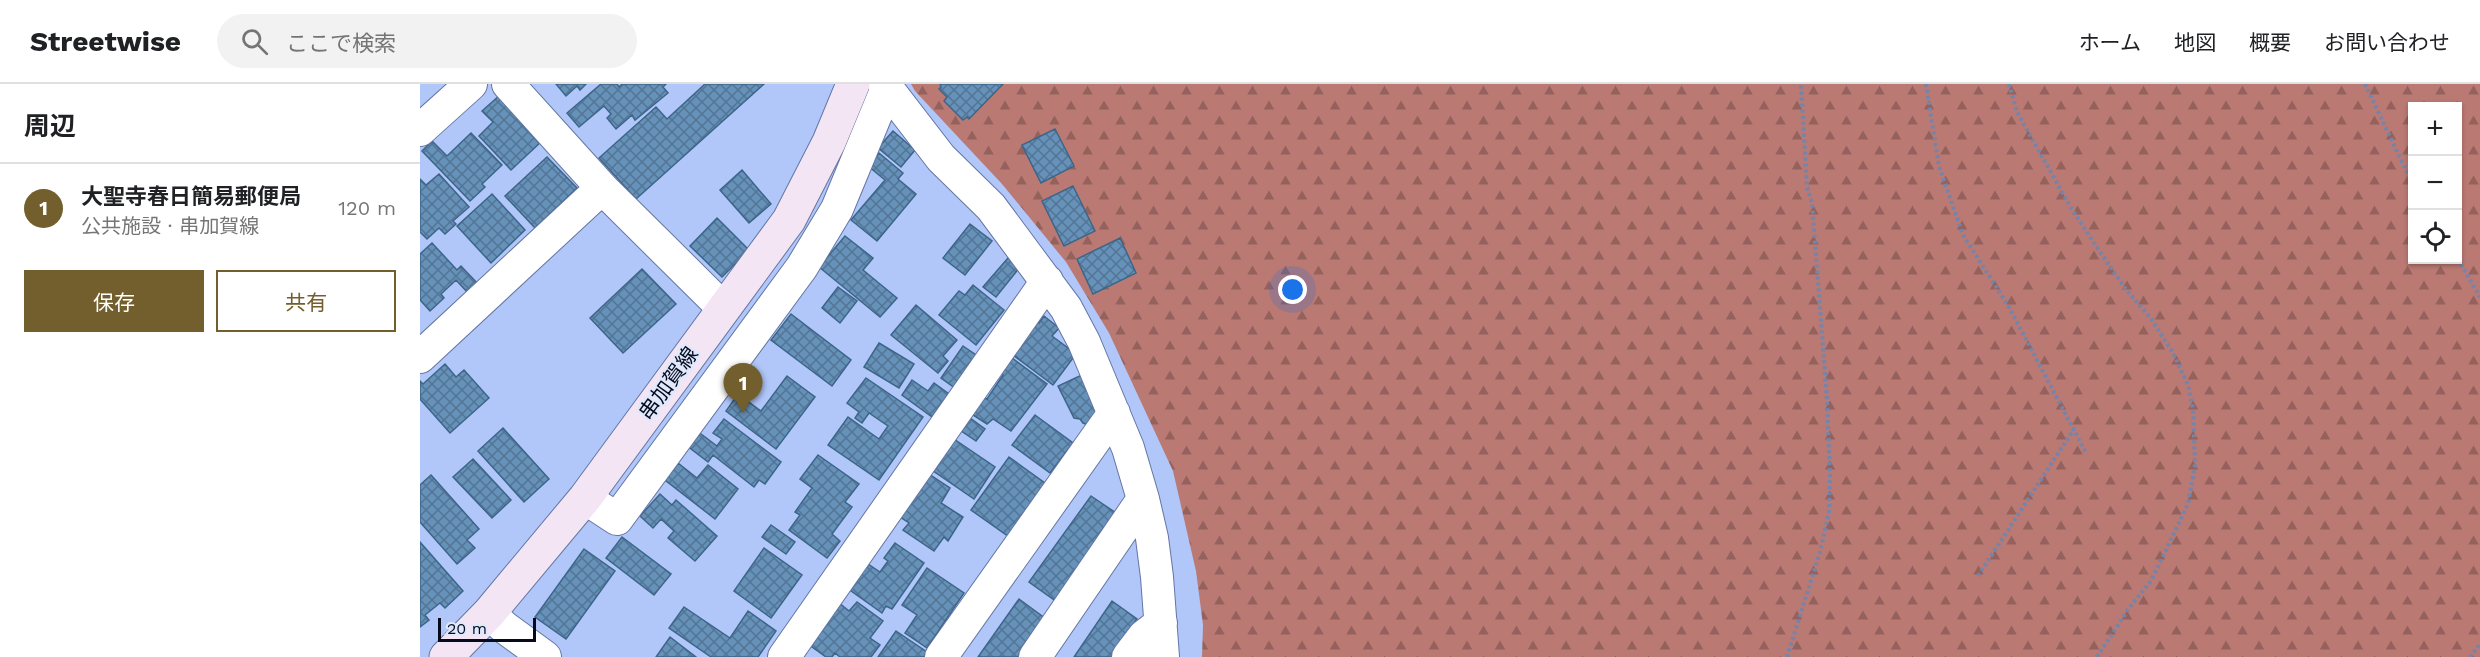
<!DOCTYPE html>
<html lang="ja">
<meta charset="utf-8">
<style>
:root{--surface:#fff;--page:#f2f2f2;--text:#202124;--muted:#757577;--line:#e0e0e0;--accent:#735e2d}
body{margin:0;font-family:"Work Sans","Noto Sans JP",sans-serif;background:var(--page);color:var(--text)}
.controls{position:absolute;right:18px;top:18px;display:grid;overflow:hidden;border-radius:0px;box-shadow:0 2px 4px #0004}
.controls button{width:54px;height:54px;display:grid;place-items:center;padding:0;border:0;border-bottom:2px solid var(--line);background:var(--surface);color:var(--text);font:30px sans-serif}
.scale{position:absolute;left:18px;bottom:15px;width:98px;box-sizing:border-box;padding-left:6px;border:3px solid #050b1b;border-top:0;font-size:16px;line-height:21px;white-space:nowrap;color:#050b1b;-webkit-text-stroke:4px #dfe8fd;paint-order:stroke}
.you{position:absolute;left:873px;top:206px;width:21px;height:21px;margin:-15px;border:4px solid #fff;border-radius:50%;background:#1a73e8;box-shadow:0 0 0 9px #1a73e833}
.badge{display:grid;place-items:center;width:39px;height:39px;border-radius:50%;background:var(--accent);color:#fff;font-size:20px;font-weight:700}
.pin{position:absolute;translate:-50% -50px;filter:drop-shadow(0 2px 3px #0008)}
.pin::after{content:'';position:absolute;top:32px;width:21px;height:18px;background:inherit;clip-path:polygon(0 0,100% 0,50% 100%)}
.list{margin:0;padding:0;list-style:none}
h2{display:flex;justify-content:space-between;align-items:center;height:78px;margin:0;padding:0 24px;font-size:26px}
h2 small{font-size:20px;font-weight:400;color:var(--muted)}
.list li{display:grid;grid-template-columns:39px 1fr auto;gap:18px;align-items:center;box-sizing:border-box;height:90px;padding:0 24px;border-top:2px solid var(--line)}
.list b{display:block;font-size:22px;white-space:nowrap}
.list p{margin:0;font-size:20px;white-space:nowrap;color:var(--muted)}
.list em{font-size:20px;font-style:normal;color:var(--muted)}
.actions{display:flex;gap:12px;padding:18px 24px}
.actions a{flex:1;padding:14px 0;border:2px solid var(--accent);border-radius:0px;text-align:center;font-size:21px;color:var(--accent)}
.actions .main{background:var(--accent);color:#fff}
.icon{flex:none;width:33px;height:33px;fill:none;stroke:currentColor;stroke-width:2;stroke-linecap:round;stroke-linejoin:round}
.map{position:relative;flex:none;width:2060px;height:573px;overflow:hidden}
header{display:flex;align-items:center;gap:36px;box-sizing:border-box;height:84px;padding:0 30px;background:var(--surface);border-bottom:2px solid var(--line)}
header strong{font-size:28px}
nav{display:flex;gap:33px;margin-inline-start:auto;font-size:21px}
.search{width:420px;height:54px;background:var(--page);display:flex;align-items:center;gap:15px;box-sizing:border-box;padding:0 21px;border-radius:33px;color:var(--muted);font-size:22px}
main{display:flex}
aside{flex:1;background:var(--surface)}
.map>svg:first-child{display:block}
</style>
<header>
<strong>Streetwise</strong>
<div class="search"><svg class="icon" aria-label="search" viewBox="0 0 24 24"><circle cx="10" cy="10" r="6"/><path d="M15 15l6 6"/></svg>ここで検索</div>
<nav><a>ホーム</a><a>地図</a><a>概要</a><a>お問い合わせ</a></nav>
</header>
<main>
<aside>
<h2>周辺<small></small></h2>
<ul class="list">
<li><span class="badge">1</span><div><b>大聖寺春日簡易郵便局</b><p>公共施設 · 串加賀線</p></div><em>120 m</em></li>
</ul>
<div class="actions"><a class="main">保存</a><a>共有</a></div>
</aside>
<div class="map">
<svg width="2060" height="573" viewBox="0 0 2060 573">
<defs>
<pattern id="forest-firs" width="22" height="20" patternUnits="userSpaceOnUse" patternTransform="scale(1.5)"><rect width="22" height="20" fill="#ba7972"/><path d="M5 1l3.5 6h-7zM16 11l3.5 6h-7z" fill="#95615d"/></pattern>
<pattern id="building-cross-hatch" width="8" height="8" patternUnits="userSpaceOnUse" patternTransform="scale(1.5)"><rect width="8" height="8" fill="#6691b8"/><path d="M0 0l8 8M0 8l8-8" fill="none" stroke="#527595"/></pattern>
</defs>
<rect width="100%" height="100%" fill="#b1c7f9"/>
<path fill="url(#forest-firs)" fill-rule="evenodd" d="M491,0H2060V573H782L783,541L776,487L753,387L689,249L646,178L582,100L495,7ZM1992,22H2038V176H1992Z"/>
<path fill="url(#building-cross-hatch)" stroke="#3c658a" stroke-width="1.5" d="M136,0H166L160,6L157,2L146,12Z
M181,0H197L199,3L202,0H246L243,3L248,9L215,36L212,31L196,45L187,34L191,30L184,22L159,43L147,29Z
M285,0H344L216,115L179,74L236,23L247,35Z
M520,0H583L549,35L547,33L543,36L524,17L527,13L519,5L521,3Z
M80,11L123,56L91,86L59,52L73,38L62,27Z
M635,45L654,82L621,99L602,61Z
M473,47L495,66L481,83L458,64Z
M51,49L82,81L62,100L65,103L50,117L2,67L12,57L27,72Z
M459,69L483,89L478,95L496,110L457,157L431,136L465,96L448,82Z
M127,73L157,104L115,144L85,112Z
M322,86L351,120L329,139L300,106Z
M19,90L49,123L33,137L36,140L25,150L19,144L7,155L0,148V95L6,101Z
M653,102L675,147L644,162L622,117Z
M72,110L105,146L71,179L37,142Z
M297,134L329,166L302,193L270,162Z
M550,140L572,157L545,191L523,174Z
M425,152L453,174L443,186L477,214L460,233L399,183Z
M700,154L716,189L673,210L657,175Z
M12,159L37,186L41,182L58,200L48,209L36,196L21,210L24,214L10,227L0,216V170Z
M588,174L600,183L576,213L563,203Z
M222,185L256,220L203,269L170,234Z
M553,201L584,226L556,261L519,231L539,207L545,211Z
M418,203L437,217L420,239L402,224Z
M496,221L537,256L523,272L528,277L518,289L471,251Z
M371,230L431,276L412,302L351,256Z
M624,232L639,244L632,252L656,270L633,301L593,271L614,234L619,239Z
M459,259L494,280L479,304L444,283Z
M543,262L562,275L539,307L521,294Z
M588,271L627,300L591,347L573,335L567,340L547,327L559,312L567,315L583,291L578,286Z
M25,280L36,293L44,286L69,314L30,349L0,315V297L3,300Z
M664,290L681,323L675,326L677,330L671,342L663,339L660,335L654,334L638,302Z
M367,292L395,313L356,365L306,327L318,310L341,327Z
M446,294L503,333L459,396L408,361L428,333L459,355L468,342L449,329L442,339L435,334L439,328L427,319Z
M492,296L508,307L514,299L529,310L512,333L482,311Z
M546,331L565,345L556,357L537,344Z
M615,331L653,359L630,389L592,361Z
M304,335L361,378L345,400L339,396L334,403L293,371L288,378L266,361L277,347L297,362L302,355L293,349Z
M83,344L129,395L104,418L58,367Z
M531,353L575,383L554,415L509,384Z
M398,371L439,400L425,418L432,423L412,450L420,457L407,474L369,446L380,431L375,428L392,404L380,395Z
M589,373L629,402L592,455L551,426Z
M53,375L91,416L72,434L33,393Z
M258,379L277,394L288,381L318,405L295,435L245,396Z
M509,390L530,404L521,419L543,433L528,457L524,453L514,467L483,446L489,439L480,433Z
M11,391L59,445L47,456L55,464L37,480L0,438V401Z
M240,410L252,421L256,416L297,452L275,477L248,454L254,447L241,435L233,444L220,432Z
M671,412L699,431L637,518L609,498Z
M351,441L375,458L366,470L342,453Z
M202,453L251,490L234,511L186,474Z
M0,458L43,507L25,524L20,519L5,531L9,536L0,543Z
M475,459L504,479L472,525L466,522L462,529L427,504L445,478L460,488L468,477L464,474Z
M344,464L382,491L351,534L314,507Z
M164,465L195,487L146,555L115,533Z
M507,484L544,509L507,564L485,549L497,531L482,521Z
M599,515L626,535L598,573H558Z
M692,517L717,535L691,573H654Z
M418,518L429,527L437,518L463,537L450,554L460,561L451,573H420L415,569L412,573H406L388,560Z
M264,523L310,554L328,527L356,547L338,573H291L249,544Z
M476,547L507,568L504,573H458Z
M250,553L276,573H236Z"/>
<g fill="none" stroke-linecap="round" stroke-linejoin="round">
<defs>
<path id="street" d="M88,0L182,104L303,224
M464,0L521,74L571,123L646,224L664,258L708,364L723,415L732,454L737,493L743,573
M0,46L51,0
M0,273L182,104
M165,414L197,435L382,183L417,125L467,4
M69,529L84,543L125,573
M364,573L627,197
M521,573L694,329
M615,573L723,415
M708,573L724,552L741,539"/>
<path id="secondary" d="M26,573L69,529L165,414L369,136L409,58L433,0"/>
</defs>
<use href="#street" stroke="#6376a4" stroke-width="34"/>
<use href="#secondary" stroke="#6376a4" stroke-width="35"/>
<path stroke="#7484aa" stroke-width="4" stroke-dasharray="3 3" stroke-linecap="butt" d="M1506,0L1519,82L1543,151L1589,223L1666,369
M1589,0L1597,28L1651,124L1680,168L1705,204L1732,236L1753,269L1768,301L1773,325L1775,382L1768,420L1731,497L1709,524L1677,573
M1945,0L1992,99
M2038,175L2060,213
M1558,492L1654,345
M1367,573L1400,468L1409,428L1410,392L1407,316L1392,119L1387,103L1381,0
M2050,573L2060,560"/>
<use href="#street" stroke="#fff" stroke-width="32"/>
<use href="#secondary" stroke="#f4e5f4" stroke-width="33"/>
</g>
<g text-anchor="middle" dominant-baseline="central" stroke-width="4.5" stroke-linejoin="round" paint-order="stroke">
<g font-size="21" fill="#050b1b" stroke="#dfe8fd">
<text transform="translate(248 299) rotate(-54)">串加賀線</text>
</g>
</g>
</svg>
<div class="controls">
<button>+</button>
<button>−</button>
<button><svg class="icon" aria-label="locate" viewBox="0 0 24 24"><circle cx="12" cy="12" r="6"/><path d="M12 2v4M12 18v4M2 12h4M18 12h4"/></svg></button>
</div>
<div class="scale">20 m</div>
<div class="you"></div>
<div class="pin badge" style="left:323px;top:329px">1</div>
</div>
</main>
